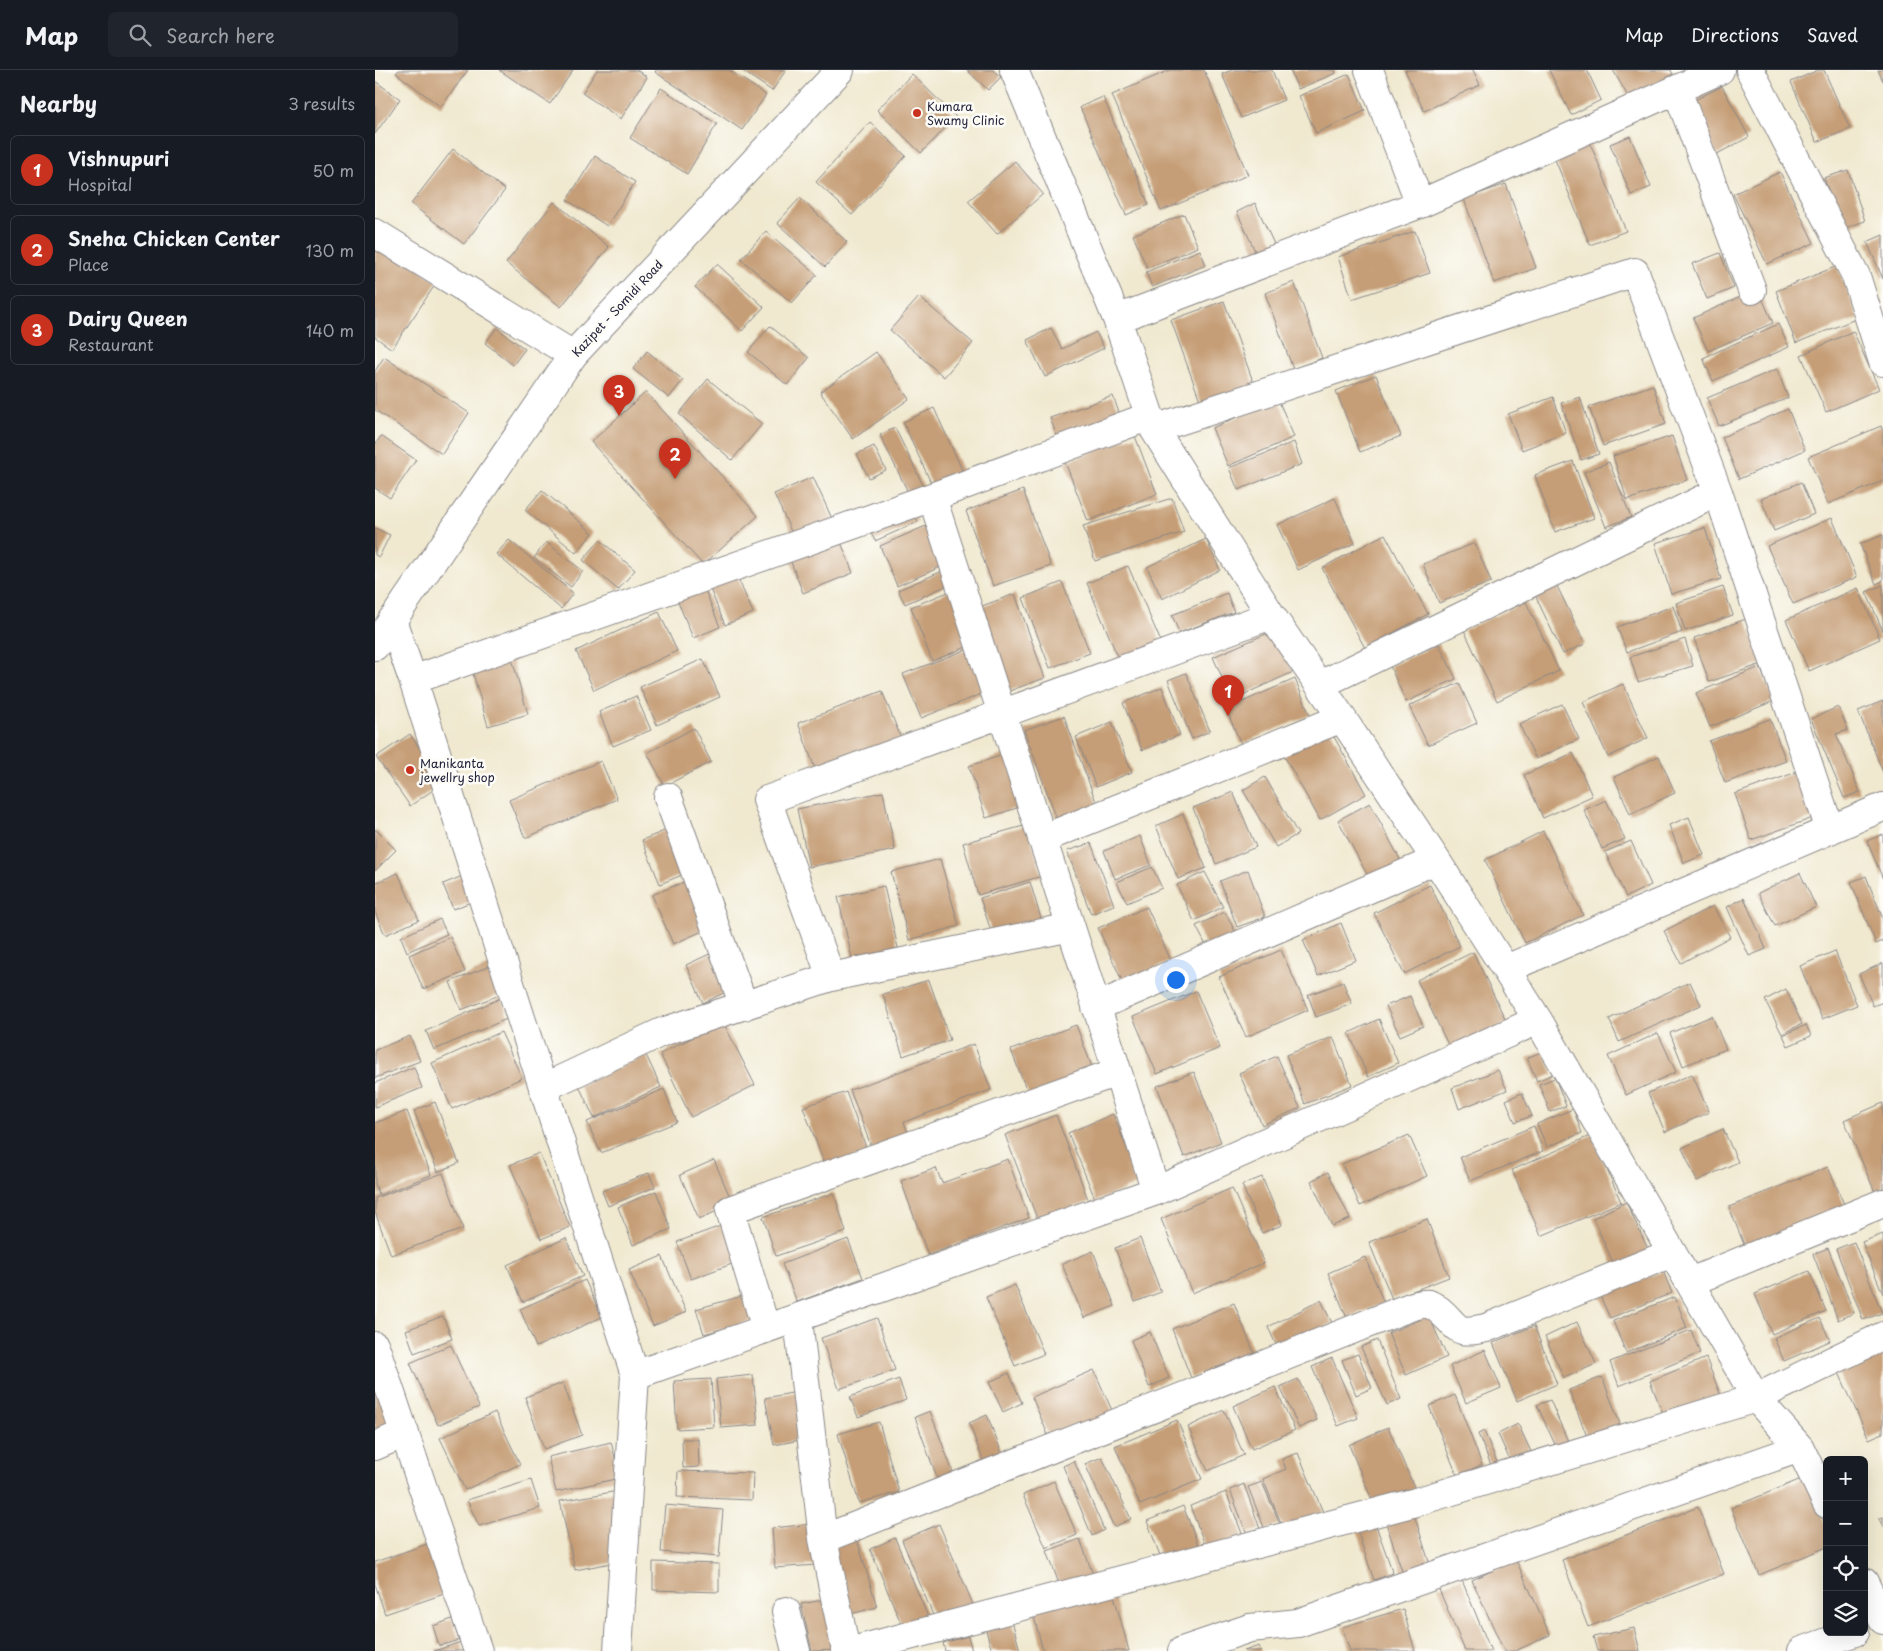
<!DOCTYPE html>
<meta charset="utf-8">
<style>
:root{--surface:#171b24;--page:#20242c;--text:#f1f3f6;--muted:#9ea1a6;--line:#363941;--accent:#c8321e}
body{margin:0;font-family:"Playpen Sans",sans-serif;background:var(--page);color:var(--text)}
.controls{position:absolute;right:15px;bottom:15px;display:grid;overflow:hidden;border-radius:8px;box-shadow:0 5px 20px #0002}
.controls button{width:45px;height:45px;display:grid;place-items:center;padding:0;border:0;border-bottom:1px solid var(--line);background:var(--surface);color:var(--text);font:25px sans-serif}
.you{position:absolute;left:800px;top:909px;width:18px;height:18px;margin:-12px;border:4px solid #fff;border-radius:50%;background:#1a73e8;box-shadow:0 0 0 8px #1a73e833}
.badge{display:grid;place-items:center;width:32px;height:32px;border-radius:50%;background:var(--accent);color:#fff;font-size:16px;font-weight:700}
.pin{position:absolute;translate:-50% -41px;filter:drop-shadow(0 1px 2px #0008)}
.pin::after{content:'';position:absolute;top:26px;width:18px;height:15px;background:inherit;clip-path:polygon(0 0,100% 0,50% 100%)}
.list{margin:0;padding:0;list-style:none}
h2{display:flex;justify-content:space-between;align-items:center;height:65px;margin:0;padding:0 20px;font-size:21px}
h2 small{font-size:16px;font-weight:400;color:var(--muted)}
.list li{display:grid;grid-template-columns:32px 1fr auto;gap:15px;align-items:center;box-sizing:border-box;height:70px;margin:0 10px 10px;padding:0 10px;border:1px solid var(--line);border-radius:8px}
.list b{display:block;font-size:19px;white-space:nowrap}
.list p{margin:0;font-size:16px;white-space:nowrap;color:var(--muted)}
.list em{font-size:16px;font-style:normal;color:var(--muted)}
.icon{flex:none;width:28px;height:28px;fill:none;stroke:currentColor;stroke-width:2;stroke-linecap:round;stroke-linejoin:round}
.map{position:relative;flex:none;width:1508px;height:1581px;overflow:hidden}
header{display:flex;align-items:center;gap:30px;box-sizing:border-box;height:70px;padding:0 25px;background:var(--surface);border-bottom:1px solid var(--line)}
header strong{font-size:24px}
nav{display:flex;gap:28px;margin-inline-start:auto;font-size:18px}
.search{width:350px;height:45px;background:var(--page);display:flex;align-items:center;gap:12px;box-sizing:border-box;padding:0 18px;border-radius:8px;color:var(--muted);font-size:19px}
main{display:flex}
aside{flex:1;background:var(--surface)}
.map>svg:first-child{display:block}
</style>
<header>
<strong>Map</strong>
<div class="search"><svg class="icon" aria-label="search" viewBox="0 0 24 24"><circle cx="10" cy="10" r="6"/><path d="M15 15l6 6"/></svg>Search here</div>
<nav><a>Map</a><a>Directions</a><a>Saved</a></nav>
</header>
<main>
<aside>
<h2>Nearby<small>3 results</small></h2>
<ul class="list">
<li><span class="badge">1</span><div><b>Vishnupuri</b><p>Hospital</p></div><em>50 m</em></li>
<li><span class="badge">2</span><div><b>Sneha Chicken Center</b><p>Place</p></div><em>130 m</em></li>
<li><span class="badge">3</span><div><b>Dairy Queen</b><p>Restaurant</p></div><em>140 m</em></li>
</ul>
</aside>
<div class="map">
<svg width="1508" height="1581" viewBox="0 0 1508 1581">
<rect width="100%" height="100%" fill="#fdfcf7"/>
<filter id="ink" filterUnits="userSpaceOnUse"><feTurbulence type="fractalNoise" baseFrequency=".02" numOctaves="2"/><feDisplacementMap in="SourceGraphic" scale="10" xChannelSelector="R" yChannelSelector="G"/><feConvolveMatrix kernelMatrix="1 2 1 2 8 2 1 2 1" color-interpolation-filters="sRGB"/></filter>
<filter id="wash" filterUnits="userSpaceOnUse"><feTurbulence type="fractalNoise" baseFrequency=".0096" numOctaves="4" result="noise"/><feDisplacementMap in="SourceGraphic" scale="20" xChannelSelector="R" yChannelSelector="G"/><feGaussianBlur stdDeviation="1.12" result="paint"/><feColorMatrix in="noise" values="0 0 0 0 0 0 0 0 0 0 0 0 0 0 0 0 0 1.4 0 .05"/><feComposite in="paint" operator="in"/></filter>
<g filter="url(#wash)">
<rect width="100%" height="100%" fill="#f0e9d0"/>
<g id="blocks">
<path fill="#c59d76" d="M24,0H93L66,37L21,3Z
M124,0H198L175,34Z
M222,0H262L272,7L246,49L207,23Z
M281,0H354L391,25L367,60L280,2Z
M366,0H411L397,21Z
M592,0H618L626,7L613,20Z
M795,0H829L873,105L786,141L737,25Z
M857,0H897L909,30L866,48L847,4Z
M915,0H960L961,3L923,19Z
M1030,0H1098L1105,15L1049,41Z
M1174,0H1212L1226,30L1196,45Z
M1238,0H1296L1298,4L1255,30Z
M1443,0H1449L1475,59L1442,72L1416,12Z
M1503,0H1508V11Z
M537,4L581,47L546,83L502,40Z
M974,4L990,41L941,63L924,26Z
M0,11L25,29L0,64Z
M1347,16L1374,67L1342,84L1314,33Z
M286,18L342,54L312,104L255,68Z
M728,27L774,135L751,145L705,37Z
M495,52L531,86L477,145L441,112Z
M1255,66L1276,117L1256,125L1235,74Z
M1215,73L1251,161L1215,175L1179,87Z
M78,79L130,120L89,174L36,134Z
M220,86L260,112L232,156L192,130Z
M640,91L668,124L622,164L593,131Z
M1473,100L1490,151L1467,159L1449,108Z
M1405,102L1439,173L1392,194L1358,124Z
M1131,114L1161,198L1119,213L1089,129Z
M425,128L472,172L450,197L402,153Z
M179,132L234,177L186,237L131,193Z
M880,133L899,174L881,183L862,142Z
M809,144L823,177L772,198L758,165Z
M391,161L442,205L417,233L366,189Z
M1040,161L1055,203L977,229L963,187Z
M1508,165V209L1492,172Z
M0,169L62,212L17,279L0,267Z
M825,180L831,195L777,217L771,202Z
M1345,183L1359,218L1332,229L1317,194Z
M342,194L389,237L367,261L320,217Z
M1462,196L1483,248L1421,273L1401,221Z
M919,212L947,288L918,299L890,223Z
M1383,219L1398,253L1333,281L1318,248Z
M544,227L598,273L569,307L515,260Z
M849,231L880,317L827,336L796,250Z
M1403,254L1414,277L1338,311L1328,288Z
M395,256L434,288L412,315L373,282Z
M122,258L150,279L138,295L110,273Z
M676,258L687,279L721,262L729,278L670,307L652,270Z
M1478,261L1504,319L1451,342L1426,285Z
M272,281L308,310L294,328L258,299Z
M501,282L534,329L478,369L445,322Z
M9,287L94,343L67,384L0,340V301Z
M1402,299L1413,328L1344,356L1332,328Z
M1001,305L1026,366L985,382L961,321Z
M333,309L387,354L357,390L304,344Z
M1278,315L1291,354L1228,376L1214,337Z
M271,322L383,446L328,495L216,372Z
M738,326L747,351L685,374L675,348Z
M1178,327L1191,363L1147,380L1133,344Z
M1205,327L1224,384L1206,390L1186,333Z
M903,329L919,367L853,396L837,358Z
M559,338L588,402L557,415L528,352Z
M1413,339L1430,380L1364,409L1347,367Z
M1506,356L1508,361V411L1453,434L1433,387Z
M520,358L550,419L535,426L505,365Z
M6,366L41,390L15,428L0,418V375Z
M760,366L782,424L713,451L690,392Z
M1297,366L1312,410L1252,430L1238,386Z
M919,372L927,394L863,420L854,398Z
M499,376L511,400L494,408L482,384Z
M1198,391L1219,448L1180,462L1160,405Z
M1234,392L1256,447L1231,457L1209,402Z
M438,407L459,453L420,470L399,424Z
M1426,412L1439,444L1399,461L1386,429Z
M167,420L218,463L201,483L150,440Z
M648,420L676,496L618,516L591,441Z
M797,428L809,462L720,491L708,456Z
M960,428L980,473L923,500L902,455Z
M539,442L543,452L500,471L495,461Z
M1457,448L1482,507L1418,534L1392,476Z
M553,455L570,495L522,516L505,476Z
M0,458L15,465L4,487L0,485Z
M1330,458L1346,509L1296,524L1280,473Z
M1010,464L1053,544L990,578L947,498Z
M1508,465V511L1501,514L1485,474Z
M464,467L478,503L428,523L414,487Z
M831,469L845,500L787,529L772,497Z
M134,470L198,523L186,539L121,484Z
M225,470L260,500L243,520L208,490Z
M171,472L208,501L196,517L159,488Z
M1100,473L1116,512L1064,533L1048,494Z
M753,496L786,572L744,590L712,513Z
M570,500L576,514L530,534L523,520Z
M360,501L378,543L350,555L332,512Z
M687,512L715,583L675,598L648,528Z
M1181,514L1210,574L1188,584L1160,525Z
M328,515L345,557L318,568L301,527Z
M1508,515V561L1491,522Z
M1348,517L1358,545L1310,561L1301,533Z
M1483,518L1505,569L1434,601L1411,550Z
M578,520L599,574L557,591L536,537Z
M852,523L859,542L804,563L797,545Z
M640,524L670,608L634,621L604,537Z
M1151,532L1184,601L1122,631L1089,560Z
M1298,536L1307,562L1252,582L1242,557Z
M284,542L302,581L219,620L201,581Z
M1371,549L1387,594L1334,612L1319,568Z
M900,560L918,602L857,630L838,587Z
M1310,569L1318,596L1263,612L1255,587Z
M1064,574L1081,609L1031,632L1015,596Z
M601,576L617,620L546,648L528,604Z
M137,589L153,644L113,656L97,600Z
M328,589L345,627L282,655L265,617Z
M1385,597L1399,631L1335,657L1321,623Z
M811,603L835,661L817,669L793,610Z
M920,609L935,645L866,674L851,639Z
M1084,613L1102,653L1053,675L1034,636Z
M1248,614L1273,668L1233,687L1208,632Z
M787,617L805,665L767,680L748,633Z
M507,621L526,668L441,701L423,653Z
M261,626L276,660L238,676L224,642Z
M1508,631V702L1483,641Z
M1187,634L1204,669L1161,689L1144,654Z
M1463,637L1473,660L1461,664L1485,722L1469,728L1436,649Z
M689,646L723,737L683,752L649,660Z
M1395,649L1411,691L1350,713L1334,671Z
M737,652L757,702L721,717L701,667Z
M319,658L336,692L290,716L272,683Z
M954,658L991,724L945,750L908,684Z
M35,664L68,713L35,736L1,687Z
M1198,683L1217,726L1168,748L1149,705Z
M631,684L648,736L611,748L594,696Z
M1284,686L1300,723L1255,744L1239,707Z
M226,691L242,729L150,768L134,730Z
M1422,702L1438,748L1376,770L1360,724Z
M890,707L923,764L901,777L868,720Z
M508,722L520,780L434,797L422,739Z
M858,722L881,777L841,794L818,738Z
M1231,730L1250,769L1227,779L1209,740Z
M995,733L1028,795L996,812L963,750Z
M808,744L831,798L803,809L781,756Z
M1314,747L1329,785L1309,793L1294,755Z
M652,755L667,806L603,825L588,773Z
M0,759L21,780L0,801Z
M294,759L312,803L285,814L267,770Z
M1168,761L1208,845L1150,873L1110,790Z
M1508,764V809L1492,771Z
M765,766L776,795L740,809L729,781Z
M1256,771L1276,815L1251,827L1230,782Z
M716,773L739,835L716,844L692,781Z
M565,789L584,856L534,870L516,802Z
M777,797L787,818L752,833L742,812Z
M873,800L890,847L862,857L845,811Z
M830,802L848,837L819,851L802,815Z
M23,803L44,850L10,865L0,842V813Z
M1425,803L1441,837L1400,856L1383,823Z
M90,805L101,830L78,839L68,814Z
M1491,806L1508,849V871L1501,874L1476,812Z
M316,809L337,857L298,874L277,825Z
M655,812L667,852L618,867L605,828Z
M1055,815L1085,876L1029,904L999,843Z
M509,816L523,878L477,888L463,827Z
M1369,828L1391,879L1374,886L1352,837Z
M1338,836L1355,867L1306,893L1289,861Z
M772,837L796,891L748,913L723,858Z
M850,842L864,869L835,883L821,856Z
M65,849L72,864L32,882L26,867Z
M966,853L981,890L943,906L928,870Z
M75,867L90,902L48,919L34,885Z
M906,880L933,940L871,967L844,907Z
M341,881L359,918L328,933L311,895Z
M1460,881L1482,935L1447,949L1425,896Z
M1098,882L1132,953L1076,981L1042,910Z
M1508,893V932L1498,936L1484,904Z
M117,895L129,923L86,940L75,912Z
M554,910L575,970L528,986L508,924Z
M968,912L977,934L941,947L933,925Z
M1315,912L1326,935L1244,972L1234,949Z
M1411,919L1427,954L1407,964L1390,930Z
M821,921L845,978L782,1004L758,947Z
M1035,926L1048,956L1025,966L1011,936Z
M126,928L134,948L59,980L51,961Z
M1337,946L1351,979L1308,996L1295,963Z
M1004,949L1023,993L993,1007L974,963Z
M348,952L380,1015L316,1047L285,984Z
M701,955L719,1002L654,1026L636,980Z
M1431,955L1436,966L1413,976L1408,965Z
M126,962L147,1008L77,1039L57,993Z
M1283,963L1301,1002L1251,1025L1233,986Z
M35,966L45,991L0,1008V980Z
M958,967L977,1015L930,1034L911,985Z
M599,974L616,1020L529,1052L536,1070L499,1084L475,1020Z
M1168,981L1178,1004L1162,1011L1152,988Z
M271,985L286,1017L219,1048L204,1016Z
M902,986L925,1038L887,1055L864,1003Z
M39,997L47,1018L0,1037V1013Z
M1123,1000L1132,1020L1084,1039L1077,1018Z
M819,1002L846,1072L809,1087L782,1016Z
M1317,1004L1334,1042L1290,1062L1273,1023Z
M1180,1008L1191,1036L1175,1042L1164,1014Z
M289,1019L302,1052L226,1083L212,1052Z
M471,1022L493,1083L451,1098L428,1037Z
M1147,1023L1157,1046L1140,1052L1131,1030Z
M60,1032L84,1093L63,1102L39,1041Z
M1508,1033V1118L1500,1122L1469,1050Z
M1198,1039L1207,1063L1172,1077L1162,1054Z
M32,1041L56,1105L4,1125L0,1114V1053Z
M738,1044L766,1113L721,1131L693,1063Z
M681,1045L714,1132L663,1151L630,1065Z
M1159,1056L1168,1081L1095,1111L1085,1087Z
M1348,1059L1363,1092L1322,1111L1307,1078Z
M1034,1065L1052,1106L985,1136L967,1094Z
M1217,1065L1246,1132L1166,1166L1137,1100Z
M164,1083L195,1157L166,1169L135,1095Z
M633,1089L654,1148L553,1185L526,1111L561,1098L567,1113Z
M339,1090L358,1134L324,1149L305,1105Z
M1453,1097L1472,1141L1372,1182L1354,1137Z
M953,1102L975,1149L957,1156L936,1111Z
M68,1103L88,1159L16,1185L0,1142V1128Z
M274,1103L280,1117L233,1136L227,1121Z
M887,1107L907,1155L887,1163L867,1115Z
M857,1118L889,1193L817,1223L786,1149Z
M281,1121L296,1159L258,1175L243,1137Z
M459,1123L471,1162L401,1186L388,1147Z
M1251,1132L1274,1181L1240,1197L1218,1148Z
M1052,1149L1074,1207L1017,1229L994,1172Z
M351,1154L365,1191L316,1209L302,1172Z
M1508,1164V1224L1487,1172Z
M191,1168L208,1206L148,1232L132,1195Z
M765,1168L786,1222L760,1232L740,1178Z
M473,1169L488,1208L422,1232L407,1194Z
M1479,1172L1507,1243L1488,1250L1461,1179Z
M1453,1178L1479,1243L1463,1250L1438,1184Z
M718,1181L740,1236L709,1248L687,1194Z
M287,1186L311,1242L278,1256L254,1200Z
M990,1187L1009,1233L972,1248L953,1203Z
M1288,1201L1297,1223L1235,1248L1225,1226Z
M1434,1201L1451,1241L1397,1264L1380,1224Z
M210,1210L227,1247L161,1277L145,1239Z
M640,1215L669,1284L640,1296L611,1227Z
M371,1225L379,1250L329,1264L321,1239Z
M1300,1227L1312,1258L1251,1283L1238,1251Z
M946,1230L957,1253L903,1279L893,1257Z
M859,1233L879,1283L816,1308L797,1259Z
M68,1246L77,1269L39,1283L31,1260Z
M1054,1246L1072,1287L1031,1305L1013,1263Z
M502,1248L520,1300L464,1319L446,1268Z
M1445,1248L1455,1271L1409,1291L1399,1268Z
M1202,1252L1221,1294L1189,1308L1170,1267Z
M1159,1256L1182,1314L1142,1331L1118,1273Z
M1316,1260L1325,1283L1244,1316L1235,1292Z
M775,1262L794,1308L774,1317L756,1270Z
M1002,1270L1026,1329L1012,1335L986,1277Z
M1508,1271V1363L1494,1369L1460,1294Z
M76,1275L104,1337L63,1355L35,1293Z
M1110,1280L1126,1318L1091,1333L1075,1296Z
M983,1284L997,1318L981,1325L967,1290Z
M957,1288L983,1348L963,1356L937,1297Z
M1331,1288L1346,1326L1290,1349L1275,1311Z
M719,1300L739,1345L676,1372L657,1327Z
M634,1303L647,1333L628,1342L614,1312Z
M378,1305L383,1355L346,1358L341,1309Z
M1227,1307L1247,1359L1214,1372L1194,1320Z
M336,1309L339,1357L302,1359L299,1311Z
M524,1309L531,1330L483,1347L475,1327Z
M923,1309L942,1350L924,1358L905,1317Z
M188,1313L207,1365L169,1379L150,1327Z
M9,1316L24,1358L0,1367V1319Z
M900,1317L920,1360L877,1379L858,1336Z
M422,1322L430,1369L399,1375L390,1328Z
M1080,1325L1107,1395L1082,1405L1054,1336Z
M1175,1330L1195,1376L1183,1381L1162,1335Z
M849,1340L869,1385L833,1401L813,1357Z
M555,1341L579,1405L563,1411L540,1347Z
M120,1342L145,1394L90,1420L65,1368Z
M612,1345L631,1394L612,1401L594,1353Z
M802,1350L827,1409L765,1435L740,1376Z
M504,1352L524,1422L484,1433L463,1364Z
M1143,1354L1158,1386L1137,1395L1123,1364Z
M1013,1357L1040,1419L1000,1437L974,1375Z
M1109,1361L1122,1392L1116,1395L1103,1364Z
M307,1369H323L324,1397L308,1398Z
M236,1372L245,1408L181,1422L173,1387Z
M923,1383L948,1442L908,1458L888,1409L911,1399L907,1389Z
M727,1387L756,1449L739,1457L710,1394Z
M699,1391L729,1460L717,1466L688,1396Z
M303,1401L378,1403L377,1430L302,1427Z
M1431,1407L1452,1458V1477L1384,1505L1356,1438Z
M156,1410L165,1438L104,1456L92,1430Z
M679,1411L702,1465L671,1478L648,1425Z
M887,1412L905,1454L890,1460L873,1417Z
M869,1414L885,1459L872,1464L855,1420Z
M243,1421L236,1493L200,1500L185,1431Z
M851,1422L868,1466L832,1480L815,1436Z
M290,1435L348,1440L344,1487L286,1482Z
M808,1436L826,1482L789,1496L772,1451Z
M1323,1437L1349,1504L1213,1557L1187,1490Z
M1037,1438L1055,1495L1028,1504L1009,1447Z
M1508,1447V1457L1504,1449Z
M999,1450L1018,1503L999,1510L981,1457Z
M437,1454L441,1495L400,1498L397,1458Z
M564,1454L600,1539L562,1555L527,1470Z
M520,1468L553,1547L528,1558L495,1479Z
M482,1469L502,1537L476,1544L456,1477Z
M705,1469L720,1510L687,1522L672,1481Z
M58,1472L75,1522L10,1544L0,1514V1492Z
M1141,1490L1175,1565L1140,1581H1129L1097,1510Z
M278,1492L344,1494V1522L278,1520Z
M1086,1508L1116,1581H1090L1063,1517Z
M737,1518L754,1581H668L657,1539Z
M453,1529L463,1580L437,1581L426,1534Z
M1028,1539L1040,1581H975L967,1557Z
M635,1543L645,1581H617L608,1550Z
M77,1549L84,1570L64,1576L58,1556Z
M1259,1558L1265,1581H1222L1218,1567Z
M593,1566L597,1581H570L568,1573Z
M86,1572L88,1581H59Z
M884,1576L886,1581H869Z"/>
</g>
</g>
<g filter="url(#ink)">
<use href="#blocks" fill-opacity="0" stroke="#898686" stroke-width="1"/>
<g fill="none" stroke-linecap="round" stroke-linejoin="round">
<defs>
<path id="minor" d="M639,0L742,249L779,359L896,545L967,648L1061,790L1163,950L1381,1328L1425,1378L1452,1434
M994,0L1045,134
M1375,0L1481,206L1508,292
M1302,20L1377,220
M0,163L198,285
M742,249L1045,134L1345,0
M779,359L1260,202L1343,422L1455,760
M557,427L781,1121
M17,550L38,610L260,1305L243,1581
M38,610L557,427L775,346
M945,615L1343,422
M293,727L369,936
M667,769L967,648
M1131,899L1508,737
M456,907L392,730L896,545
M721,937L1061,790
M168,1018L287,962L456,907L696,857
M1315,1212L1508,1133
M423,1249L448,1469L471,1581
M391,1259L355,1140L742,1002
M0,1276L103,1581
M260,1305L781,1121L1163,950
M0,1376L30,1363
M448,1469L1027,1240C1035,1237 1045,1233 1054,1234C1057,1235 1061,1238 1064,1240C1085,1258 1079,1265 1111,1258L1297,1183
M1489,1512L1508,1550
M411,1541L421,1581
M477,1581L1041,1432L1381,1328L1508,1266
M807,1581L875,1558L923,1553L1425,1378
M1427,1581L1480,1562"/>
<path id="tertiary" d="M0,576L198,285L465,0"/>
</defs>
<use href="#minor" stroke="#898686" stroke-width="30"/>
<use href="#tertiary" stroke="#898686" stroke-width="30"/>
<use href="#minor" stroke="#fff" stroke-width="28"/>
<use href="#tertiary" stroke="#fff" stroke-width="28"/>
</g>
</g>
<g fill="#c8321e" stroke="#fdfcf7" stroke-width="2">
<circle cx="542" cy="43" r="5"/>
<circle cx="35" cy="700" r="5"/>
</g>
<g text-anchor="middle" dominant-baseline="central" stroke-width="5" stroke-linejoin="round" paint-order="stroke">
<g font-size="12" fill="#22223b" stroke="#fdfcf7" text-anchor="start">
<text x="552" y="36">Kumara<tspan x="552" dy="14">Swamy Clinic</tspan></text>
<text x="45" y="693">Manikanta<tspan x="45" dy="14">jewellry shop</tspan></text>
</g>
<g font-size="12" fill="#22223b" stroke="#fdfcf7">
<text transform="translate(242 238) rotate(-47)">Kazipet - Somidi Road</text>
</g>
</g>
</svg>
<div class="controls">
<button>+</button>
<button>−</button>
<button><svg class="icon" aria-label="locate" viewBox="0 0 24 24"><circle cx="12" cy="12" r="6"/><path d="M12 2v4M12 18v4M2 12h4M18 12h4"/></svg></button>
<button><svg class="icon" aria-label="layers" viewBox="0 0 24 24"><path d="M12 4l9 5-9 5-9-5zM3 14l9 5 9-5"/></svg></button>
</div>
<div class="you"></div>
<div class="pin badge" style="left:853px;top:646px">1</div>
<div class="pin badge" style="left:300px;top:409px">2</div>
<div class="pin badge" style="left:244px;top:346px">3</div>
</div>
</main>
